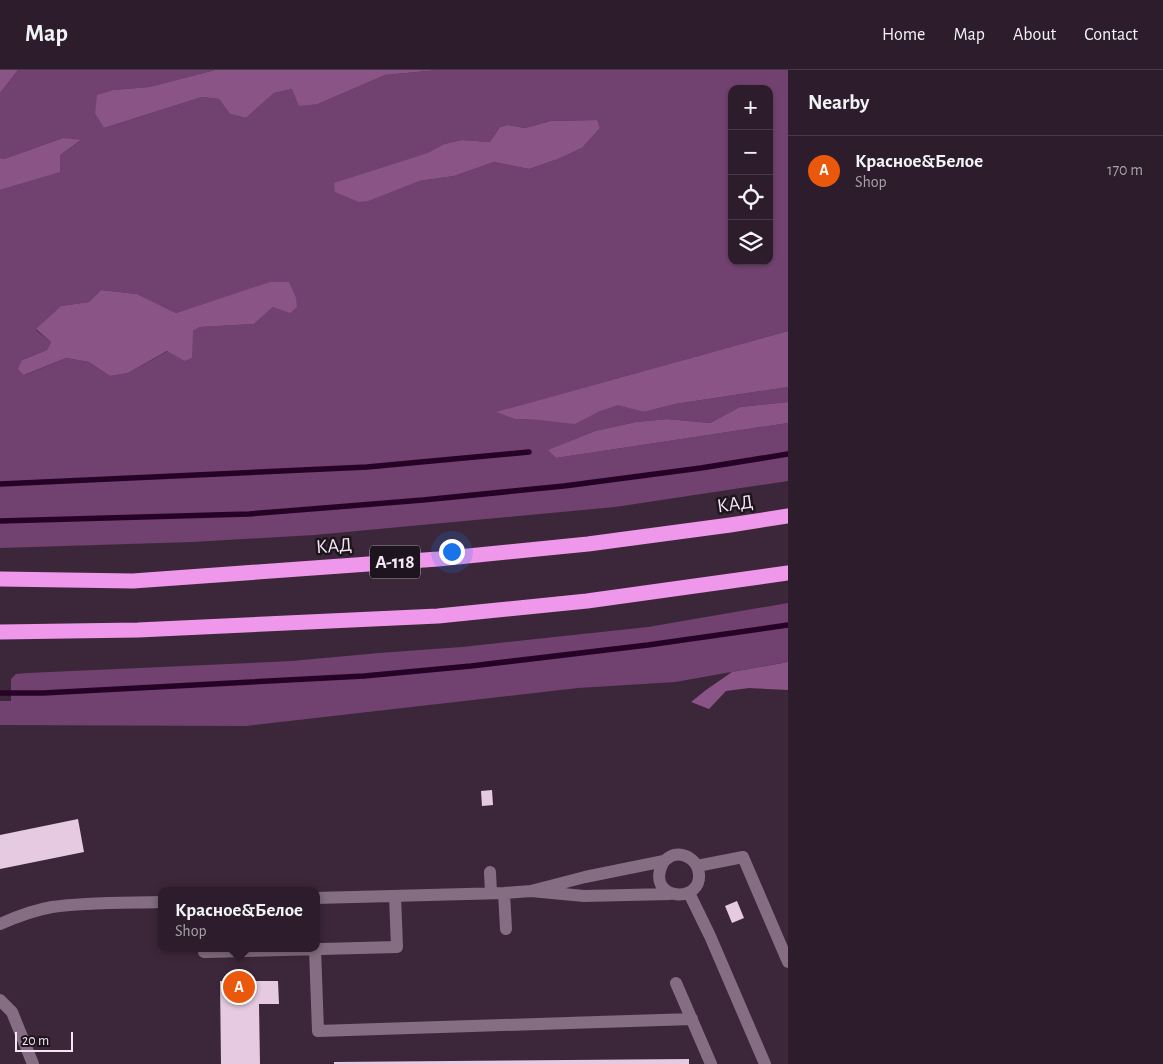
<!DOCTYPE html>
<meta charset="utf-8">
<style>
:root{--surface:#2d1d2c;--page:#392a38;--text:#f1f3f6;--muted:#a7a2a9;--line:#483b48;--accent:#ea580c}
body{margin:0;font-family:"Alegreya Sans",sans-serif;background:var(--page);color:var(--text)}
.controls{position:absolute;right:15px;top:15px;display:grid;overflow:hidden;border-radius:10px;box-shadow:0 1px 4px #0004}
.controls button{width:45px;height:45px;display:grid;place-items:center;padding:0;border:0;border-bottom:1px solid var(--line);background:var(--surface);color:var(--text);font:25px sans-serif}
.scale{position:absolute;left:15px;bottom:12px;width:58px;box-sizing:border-box;padding-left:5px;border:2px solid #f4e6f3;border-top:0;font-size:14px;line-height:18px;white-space:nowrap;color:#f4e6f3;-webkit-text-stroke:4px #1d141d;paint-order:stroke}
.you{position:absolute;left:451px;top:481px;width:18px;height:18px;margin:-12px;border:4px solid #fff;border-radius:50%;background:#1a73e8;box-shadow:0 0 0 8px #1a73e833}
.badge{display:grid;place-items:center;width:32px;height:32px;border-radius:50%;background:var(--accent);color:#fff;font-size:16px;font-weight:700}
.pin{position:absolute;translate:-50% -50%;border:2px solid #fff;box-shadow:0 1px 5px #0006}
.popup{position:absolute;left:158px;top:817px;width:162px;height:65px;box-sizing:border-box;display:grid;place-content:center;border-radius:10px;background:var(--surface);filter:drop-shadow(0 1px 4px #0005);font-size:16px;white-space:nowrap;color:var(--muted)}
.popup b{font-size:19px;color:var(--text)}
.popup::after{content:'';position:absolute;left:50%;top:100%;margin-left:-10px;border:10px solid transparent;border-top-color:var(--surface)}
.list{margin:0;padding:0;list-style:none}
h2{display:flex;justify-content:space-between;align-items:center;height:65px;margin:0;padding:0 20px;font-size:21px}
h2 small{font-size:16px;font-weight:400;color:var(--muted)}
.list li{display:grid;grid-template-columns:32px 1fr auto;gap:15px;align-items:center;box-sizing:border-box;height:70px;padding:0 20px;border-top:1px solid var(--line)}
.list b{display:block;font-size:19px;white-space:nowrap}
.list p{margin:0;font-size:16px;white-space:nowrap;color:var(--muted)}
.list em{font-size:16px;font-style:normal;color:var(--muted)}
.icon{flex:none;width:28px;height:28px;fill:none;stroke:currentColor;stroke-width:2;stroke-linecap:round;stroke-linejoin:round}
.map{position:relative;flex:none;width:788px;height:994px;overflow:hidden}
header{display:flex;align-items:center;gap:30px;box-sizing:border-box;height:70px;padding:0 25px;background:var(--surface);border-bottom:1px solid var(--line)}
header strong{font-size:24px}
nav{display:flex;gap:28px;margin-inline-start:auto;font-size:18px}
main{display:flex}
aside{flex:1;background:var(--surface)}
.map>svg:first-child{display:block}
</style>
<header>
<strong>Map</strong>
<nav><a>Home</a><a>Map</a><a>About</a><a>Contact</a></nav>
</header>
<main>
<div class="map">
<svg width="788" height="994" viewBox="0 0 788 994">
<rect width="100%" height="100%" fill="#3c273a"/>
<path fill="#71426f" fill-rule="evenodd" d="M18,0H215L149,17L114,20L104,58L202,27L219,29L230,44L246,48L274,23L292,19L318,34L385,5L438,0H788V261L497,342L515,349L539,350L598,342L619,334L644,342L675,334L788,317V332L740,337L710,353L667,349L636,352L595,361L549,380L556,388L788,353V411L615,437L314,465L192,472L0,478V120L59,102L60,85L80,71L63,68L4,89L0,88V23ZM732,19H769V191H732ZM597,50L600,58L582,78L558,89L529,99L494,92L454,106L419,111L429,83L444,74L462,70L490,72L500,57L508,55L525,58L551,51ZM271,212L273,237L254,254L200,257L193,261L184,291L168,281L128,303L110,306L89,292L66,288L25,305L22,290L47,280L51,272L36,260L61,236L89,232L101,220L137,224L176,243Z
M788,533V592L675,612L578,618L246,656L0,655V631H11V609L16,604L28,603L292,591L379,583L462,577L648,557Z"/>
<path fill="#8a5487" d="M0,0H18L0,23Z
M215,0H438L385,5L318,34L299,36L292,19L274,23L246,48L230,44L219,29L202,27L104,58L95,43L97,25L114,20L149,17Z
M597,50L600,58L582,78L558,89L529,99L494,92L454,106L419,111L368,131L359,132L335,122L334,113L428,83L444,74L462,70L490,72L500,57L508,55L525,58L551,51Z
M63,68L81,70L60,85V102L0,120V88L4,89Z
M270,212H289L296,228L297,237L290,243L273,237L254,254L200,257L193,261L192,288L184,291L167,281L128,303L110,306L89,292L66,288L24,305L18,299L22,290L47,280L51,272L36,259L61,236L89,232L101,220L137,224L176,243Z
M788,261V317L675,334L644,342L618,335L598,342L575,354L539,350L515,349L496,342Z
M788,332V353L556,388L548,380L595,361L636,352L667,349L710,353L740,337Z
M788,592V620L749,618L726,621L709,639L691,632L706,620L732,602Z"/>
<g fill="none" stroke-linecap="round" stroke-linejoin="round">
<path stroke="#260326" stroke-width="5.5" d="M0,414L367,397L529,382
M0,451L249,444L423,430L564,416L701,398L788,384
M0,623H43L364,606L471,596L648,575L788,555"/>
</g>
<path fill="#e5cae2" d="M492,720L493,735L482,736L481,721Z
M78,749L84,782L0,799V765Z
M737,831L744,848L732,853L725,836Z
M220,911H278L279,934H259L260,994H221Z
M689,989V994H334V992Z"/>
<g fill="none" stroke-linecap="round" stroke-linejoin="round">
<path stroke="#856e83" stroke-width="12" d="M664,791C641,832 708,836 698,799C695,789 684,783 674,785C670,786 667,789 664,791L585,807L531,821L584,826L670,824
M697,796L743,787L788,892
M490,802L491,823
M504,823L506,859
M689,823L710,866L765,994
M316,828L504,823L531,821
M0,854C16,847 34,840 52,837C88,832 125,833 162,832
M315,879L318,961L692,949
M204,882L397,877L395,826
M676,913L711,994
M0,930L12,942L33,994"/>
<path stroke="#ef98eb" stroke-width="15" d="M0,509L133,511L438,489L588,474L730,455L788,446
M0,562L138,560L438,546L587,531L788,503"/>
</g>
<g text-anchor="middle" dominant-baseline="central" stroke-width="5" stroke-linejoin="round" paint-order="stroke">
<rect fill="#1d141d" stroke="#b4a7b3" stroke-width="1" x="370" y="475.5" width="50" height="33" rx="4"/>
<g font-size="19" font-weight="bold" fill="#f4e6f3">
<text x="395" y="492">А-118</text>
</g>
<g font-size="20" fill="#f4e6f3" stroke="#1d141d">
<text transform="translate(735 434) rotate(-8)">КАД</text>
<text transform="translate(334 476) rotate(-4)">КАД</text>
</g>
</g>
</svg>
<div class="controls">
<button>+</button>
<button>−</button>
<button><svg class="icon" aria-label="locate" viewBox="0 0 24 24"><circle cx="12" cy="12" r="6"/><path d="M12 2v4M12 18v4M2 12h4M18 12h4"/></svg></button>
<button><svg class="icon" aria-label="layers" viewBox="0 0 24 24"><path d="M12 4l9 5-9 5-9-5zM3 14l9 5 9-5"/></svg></button>
</div>
<div class="scale">20 m</div>
<div class="you"></div>
<div class="pin badge" style="left:239px;top:917px">A</div>
<div class="popup"><b>Красное&amp;Белое</b>Shop</div>
</div>
<aside>
<h2>Nearby<small></small></h2>
<ul class="list">
<li><span class="badge">A</span><div><b>Красное&amp;Белое</b><p>Shop</p></div><em>170 m</em></li>
</ul>
</aside>
</main>
